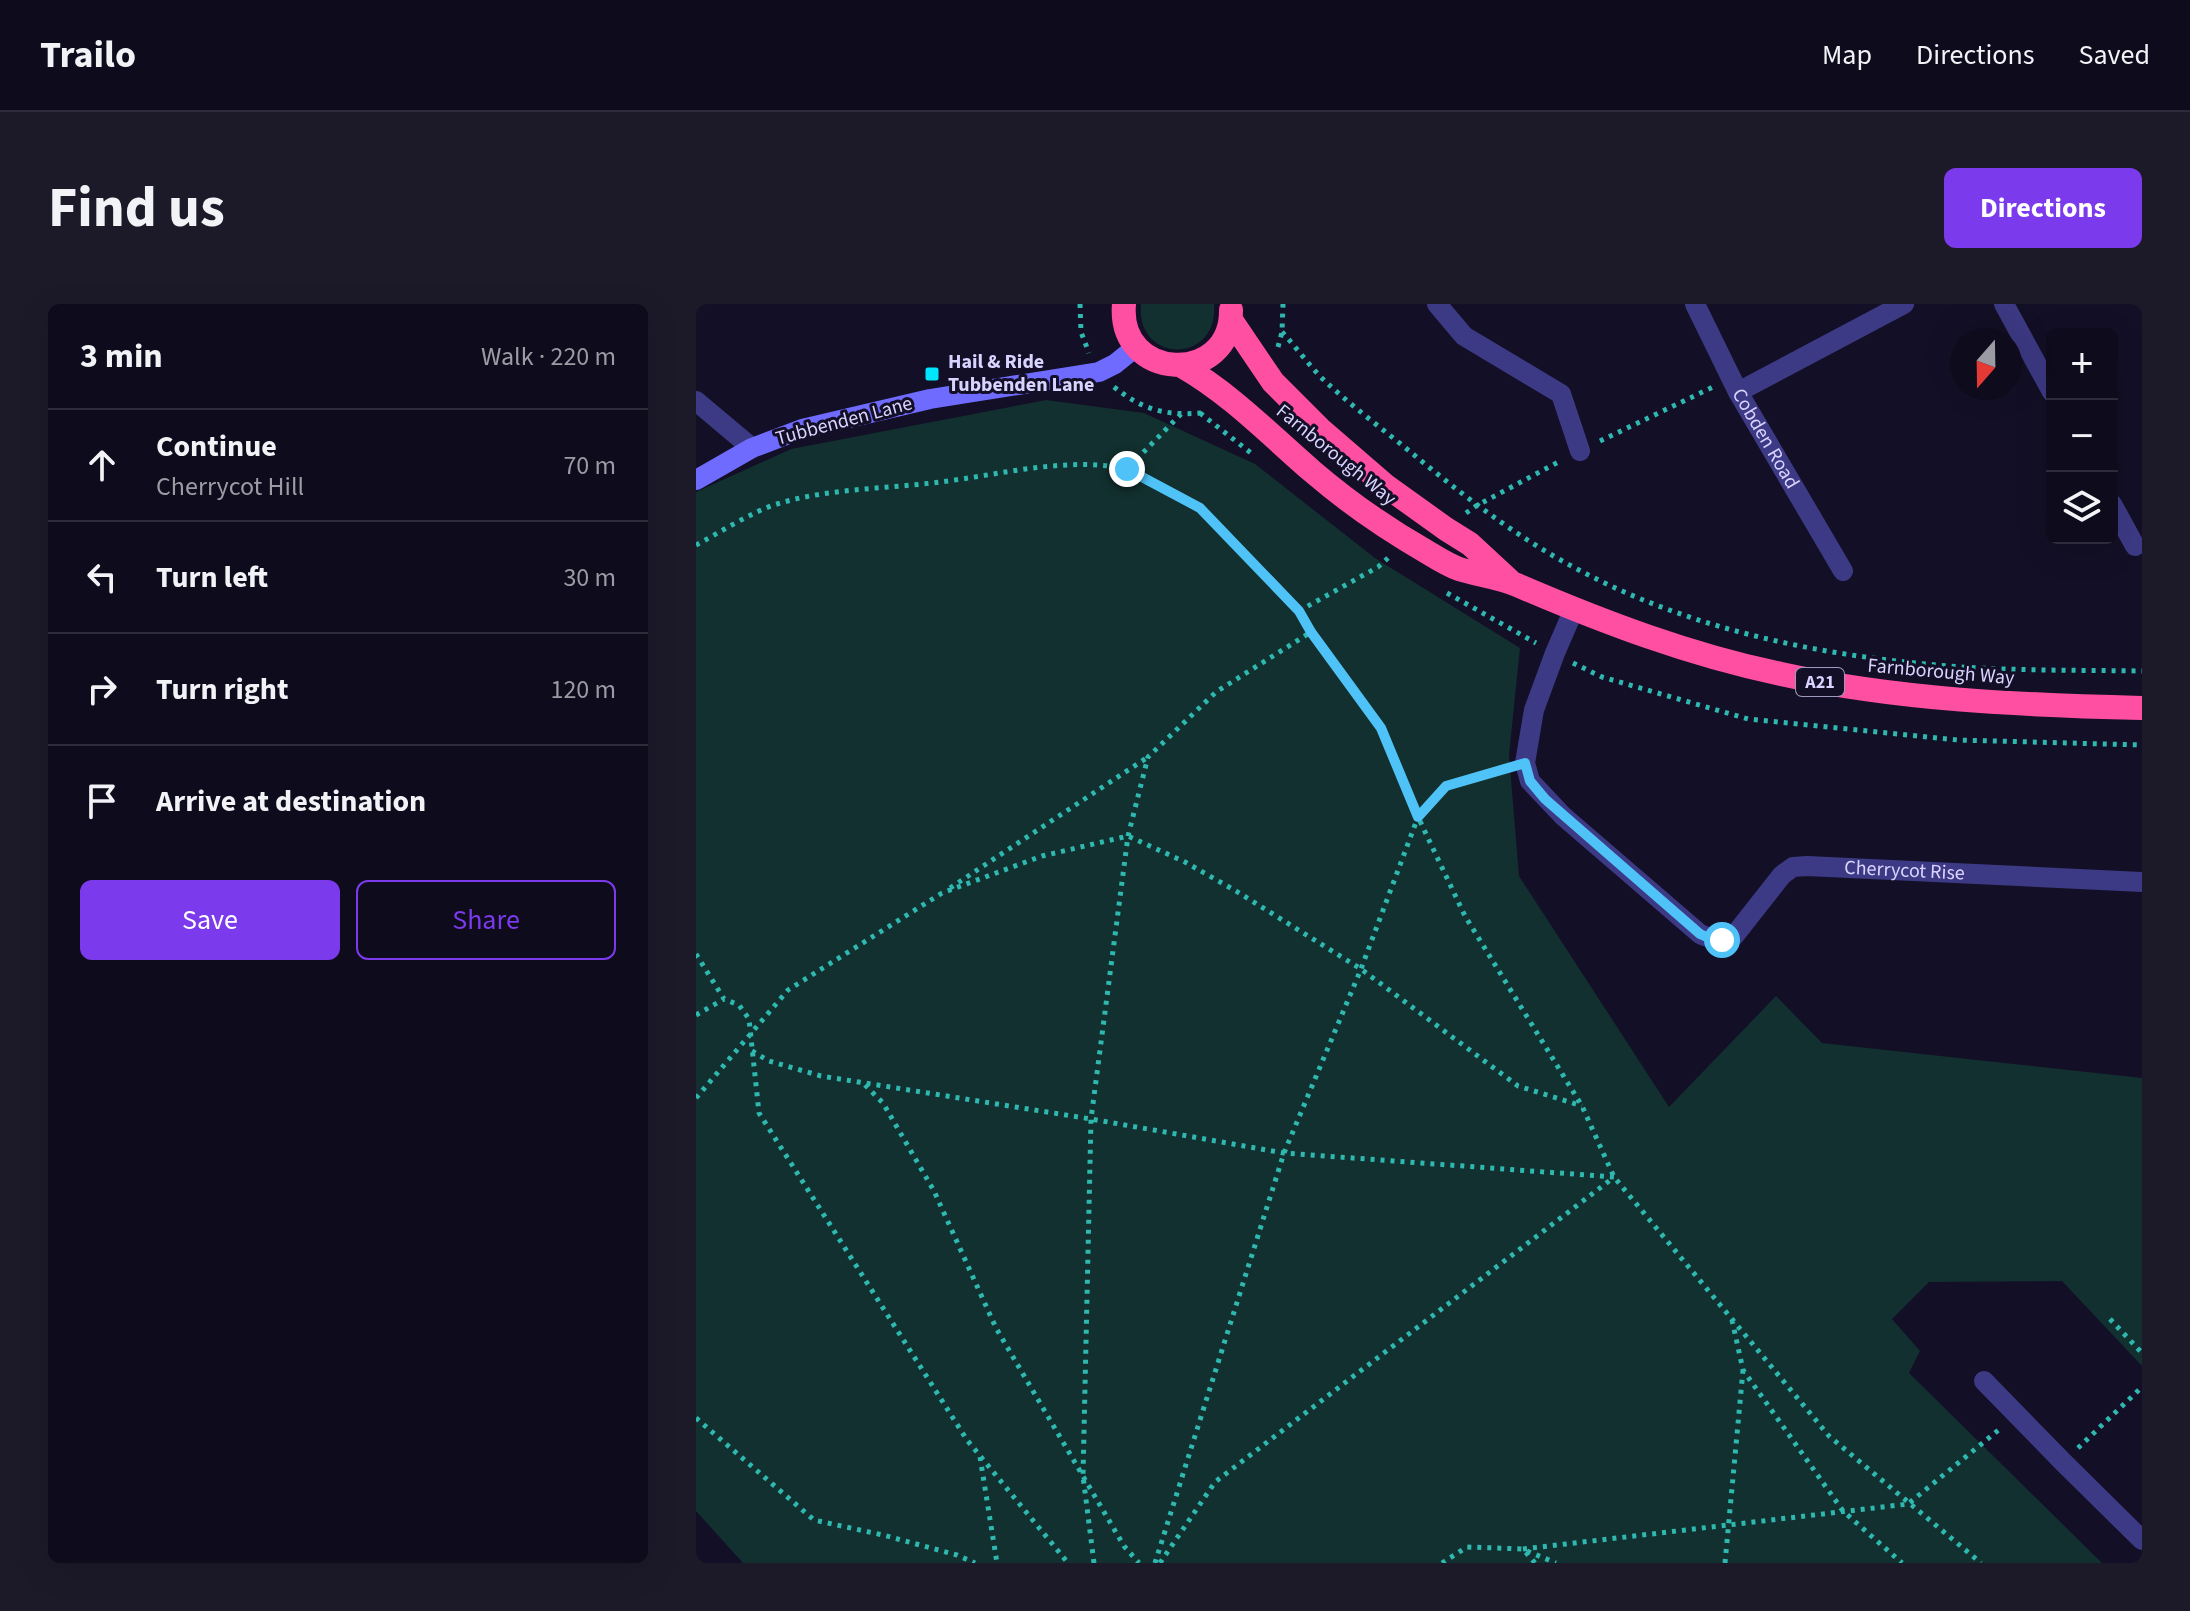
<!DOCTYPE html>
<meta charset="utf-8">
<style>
:root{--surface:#0e0b1c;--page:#1c1929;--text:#f1f3f6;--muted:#9b9ba3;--line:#2e2b3b;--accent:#7c3aed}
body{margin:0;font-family:"Source Sans 3",sans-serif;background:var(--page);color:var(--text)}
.controls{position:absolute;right:24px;top:24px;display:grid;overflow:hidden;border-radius:12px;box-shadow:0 8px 32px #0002}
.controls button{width:72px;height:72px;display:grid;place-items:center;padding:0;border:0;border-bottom:2px solid var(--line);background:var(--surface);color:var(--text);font:40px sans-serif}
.compass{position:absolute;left:1254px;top:24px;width:72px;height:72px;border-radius:50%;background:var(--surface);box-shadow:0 8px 32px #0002;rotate:200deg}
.stop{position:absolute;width:24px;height:24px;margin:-18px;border:6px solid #4fc3f7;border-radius:50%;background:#fff}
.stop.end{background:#4fc3f7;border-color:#fff;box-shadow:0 2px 8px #0008}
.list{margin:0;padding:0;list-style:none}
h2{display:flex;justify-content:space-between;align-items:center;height:104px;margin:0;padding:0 32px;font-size:34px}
h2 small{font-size:26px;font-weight:400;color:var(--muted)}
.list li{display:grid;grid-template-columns:52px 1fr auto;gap:24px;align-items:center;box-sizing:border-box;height:112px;padding:0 32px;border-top:2px solid var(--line)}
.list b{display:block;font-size:30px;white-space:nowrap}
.list p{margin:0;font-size:26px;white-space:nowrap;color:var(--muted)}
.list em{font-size:26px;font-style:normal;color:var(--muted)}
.actions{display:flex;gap:16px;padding:24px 32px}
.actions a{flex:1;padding:18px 0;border:2px solid var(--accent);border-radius:12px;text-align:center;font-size:28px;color:var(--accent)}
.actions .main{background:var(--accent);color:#fff}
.icon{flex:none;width:44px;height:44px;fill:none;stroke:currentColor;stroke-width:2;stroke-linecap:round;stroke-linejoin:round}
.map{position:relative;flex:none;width:1446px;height:1259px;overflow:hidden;border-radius:12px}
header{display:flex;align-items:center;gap:48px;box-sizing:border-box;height:112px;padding:0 40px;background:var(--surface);border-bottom:2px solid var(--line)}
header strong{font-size:38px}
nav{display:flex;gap:44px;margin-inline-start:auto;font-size:28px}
.intro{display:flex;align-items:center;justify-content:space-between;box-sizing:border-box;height:192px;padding:0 48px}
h1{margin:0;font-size:56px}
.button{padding:20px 36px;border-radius:12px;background:var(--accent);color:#fff;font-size:28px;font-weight:700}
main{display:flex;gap:48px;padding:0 48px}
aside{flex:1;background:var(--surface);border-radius:12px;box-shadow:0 8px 32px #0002}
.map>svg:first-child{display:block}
</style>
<header>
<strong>Trailo</strong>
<nav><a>Map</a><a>Directions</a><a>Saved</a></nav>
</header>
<div class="intro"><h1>Find us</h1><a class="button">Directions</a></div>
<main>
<aside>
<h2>3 min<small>Walk · 220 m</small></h2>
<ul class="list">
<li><svg class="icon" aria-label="ahead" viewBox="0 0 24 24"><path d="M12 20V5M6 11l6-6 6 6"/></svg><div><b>Continue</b><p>Cherrycot Hill</p></div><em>70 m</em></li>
<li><svg class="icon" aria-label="left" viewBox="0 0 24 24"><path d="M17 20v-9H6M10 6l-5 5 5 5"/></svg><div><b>Turn left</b></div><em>30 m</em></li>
<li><svg class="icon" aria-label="right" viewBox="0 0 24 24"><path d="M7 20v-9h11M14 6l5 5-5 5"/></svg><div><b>Turn right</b></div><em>120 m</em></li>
<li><svg class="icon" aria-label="arrive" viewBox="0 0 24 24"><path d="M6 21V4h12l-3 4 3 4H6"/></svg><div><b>Arrive at destination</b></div></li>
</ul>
<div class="actions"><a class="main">Save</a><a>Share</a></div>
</aside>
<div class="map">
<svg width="1446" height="1259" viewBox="0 0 1446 1259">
<rect width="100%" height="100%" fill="#130f26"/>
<path fill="#12302f" d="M445,0H518C523,61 439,60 445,0Z
M350,96L448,109L559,160L679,254L824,344L813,451L823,572L973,803L1080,692L1126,739L1446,774V1062L1366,977L1233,978L1196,1015L1224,1047L1213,1069L1406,1259H47L0,1207V188L95,145Z"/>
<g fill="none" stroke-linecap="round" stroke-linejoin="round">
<path stroke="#2fb8b0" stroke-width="5" stroke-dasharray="4 6" stroke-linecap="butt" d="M384,0L385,28L393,49
M586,28C601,44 614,63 630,78C659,105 692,129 723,155C773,196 824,235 881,265C995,326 1125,352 1253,362C1317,367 1382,366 1446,367
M582,43L586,28L587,0
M418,83C446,105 468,112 505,109
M504,109L555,149
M904,137L1017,83
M770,209L780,202L866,156
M0,241C23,229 57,207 81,200C133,184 190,185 244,178C303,171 372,152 431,165
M751,289L840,339
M603,307L682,263L692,254
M877,359L906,373L1052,415L1262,436L1446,441
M811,464L750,482L722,513L769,612L886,802L918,873L1133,1132L1285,1259
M254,584L452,453
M0,650L28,695L43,701L53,715L63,809L271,1136L372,1259
M0,711L28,695
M56,747L73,757L125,772L395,815L588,849L918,873
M169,781L187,799L238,887L300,1024L428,1242L443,1259
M0,794L92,686L246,589L346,552L432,532L489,558L540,587L665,665L822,782L886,802
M1414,1015L1446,1049
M1036,1016L1047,1066L1147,1207L1206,1259
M0,1114L118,1216L187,1231L261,1251L279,1259
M1382,1144L1446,1083
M284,1153L301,1259
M827,1245L1212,1200L1305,1124
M831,1247L860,1259
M398,1259L387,1172L395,815L432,532L452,453L520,388L615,328
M459,1259L588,849L665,665L722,513L685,424L615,328L603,307L504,204L431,165L485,110
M464,1259L519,1178L917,874
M746,1259L771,1243L827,1245L839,1259
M1029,1259L1047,1066"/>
<g stroke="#3d3a85" stroke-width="20">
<path d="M741,0L768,32L865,90L884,147"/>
<path id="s1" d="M999,0L1042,88L1147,267"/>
<path d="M1308,0L1356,88"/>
<path d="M1042,88L1208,0"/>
<path d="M0,97L56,144"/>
<path d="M1416,200L1439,242"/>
<path id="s2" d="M878,305L859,349L838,406L829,459L834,477L867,512L1004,630C1016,636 1025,636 1038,632L1086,571L1097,563L1111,562L1446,578"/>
<path d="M1288,1077L1367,1158L1446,1236"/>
</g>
<path stroke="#6f6bff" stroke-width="20" d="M0,176L56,144L106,125L234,95L403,68L419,60L440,43"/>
<path stroke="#ff4fa3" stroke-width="24" d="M428,0C421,78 536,82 535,6
M535,16L577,78L624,125L690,182L750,225L774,240L814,277
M486,62C535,90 574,131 617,168C652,198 691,225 731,248C741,254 752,261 763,265C782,271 803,273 821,281C907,318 994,351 1085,370C1203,396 1325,401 1446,404"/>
</g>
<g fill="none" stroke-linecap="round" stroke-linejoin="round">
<path stroke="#4fc3f7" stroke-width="10" d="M431,165L504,204L603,307L615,328L685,424L722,513L750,482L829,459L834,477L849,495L1004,630L1013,634L1026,636"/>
</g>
<rect fill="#00e5ff" stroke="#130f26" stroke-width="3" x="228" y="62" width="16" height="16" rx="4"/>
<g text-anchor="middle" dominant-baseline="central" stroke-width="6" stroke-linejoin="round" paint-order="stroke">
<rect fill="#130f26" stroke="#9e99be" stroke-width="2" x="1100" y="364" width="48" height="28" rx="6"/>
<g font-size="18" font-weight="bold" fill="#d9d4ff">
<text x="1124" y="378">A21</text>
</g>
<g font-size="20" font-weight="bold" fill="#d9d4ff" stroke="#130f26" text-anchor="start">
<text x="252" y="58">Hail &amp; Ride<tspan x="252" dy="23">Tubbenden Lane</tspan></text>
</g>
<g font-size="20" fill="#d9d4ff" stroke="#130f26">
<text transform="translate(148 117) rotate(-15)">Tubbenden Lane</text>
<text stroke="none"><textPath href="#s1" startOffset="152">Cobden Road</textPath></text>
<text transform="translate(640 151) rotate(39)">Farnborough Way</text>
<text transform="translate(1245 368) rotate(5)">Farnborough Way</text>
<text stroke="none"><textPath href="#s2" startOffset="648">Cherrycot Rise</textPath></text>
</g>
</g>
</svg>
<div class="controls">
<button>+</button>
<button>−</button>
<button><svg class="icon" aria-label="layers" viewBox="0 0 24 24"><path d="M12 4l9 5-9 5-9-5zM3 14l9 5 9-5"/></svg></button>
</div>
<svg class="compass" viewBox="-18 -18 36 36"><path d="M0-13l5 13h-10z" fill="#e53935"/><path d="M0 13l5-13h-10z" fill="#9b9ba3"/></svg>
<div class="stop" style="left:1026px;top:636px"></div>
<div class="stop end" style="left:431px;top:165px"></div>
</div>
</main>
